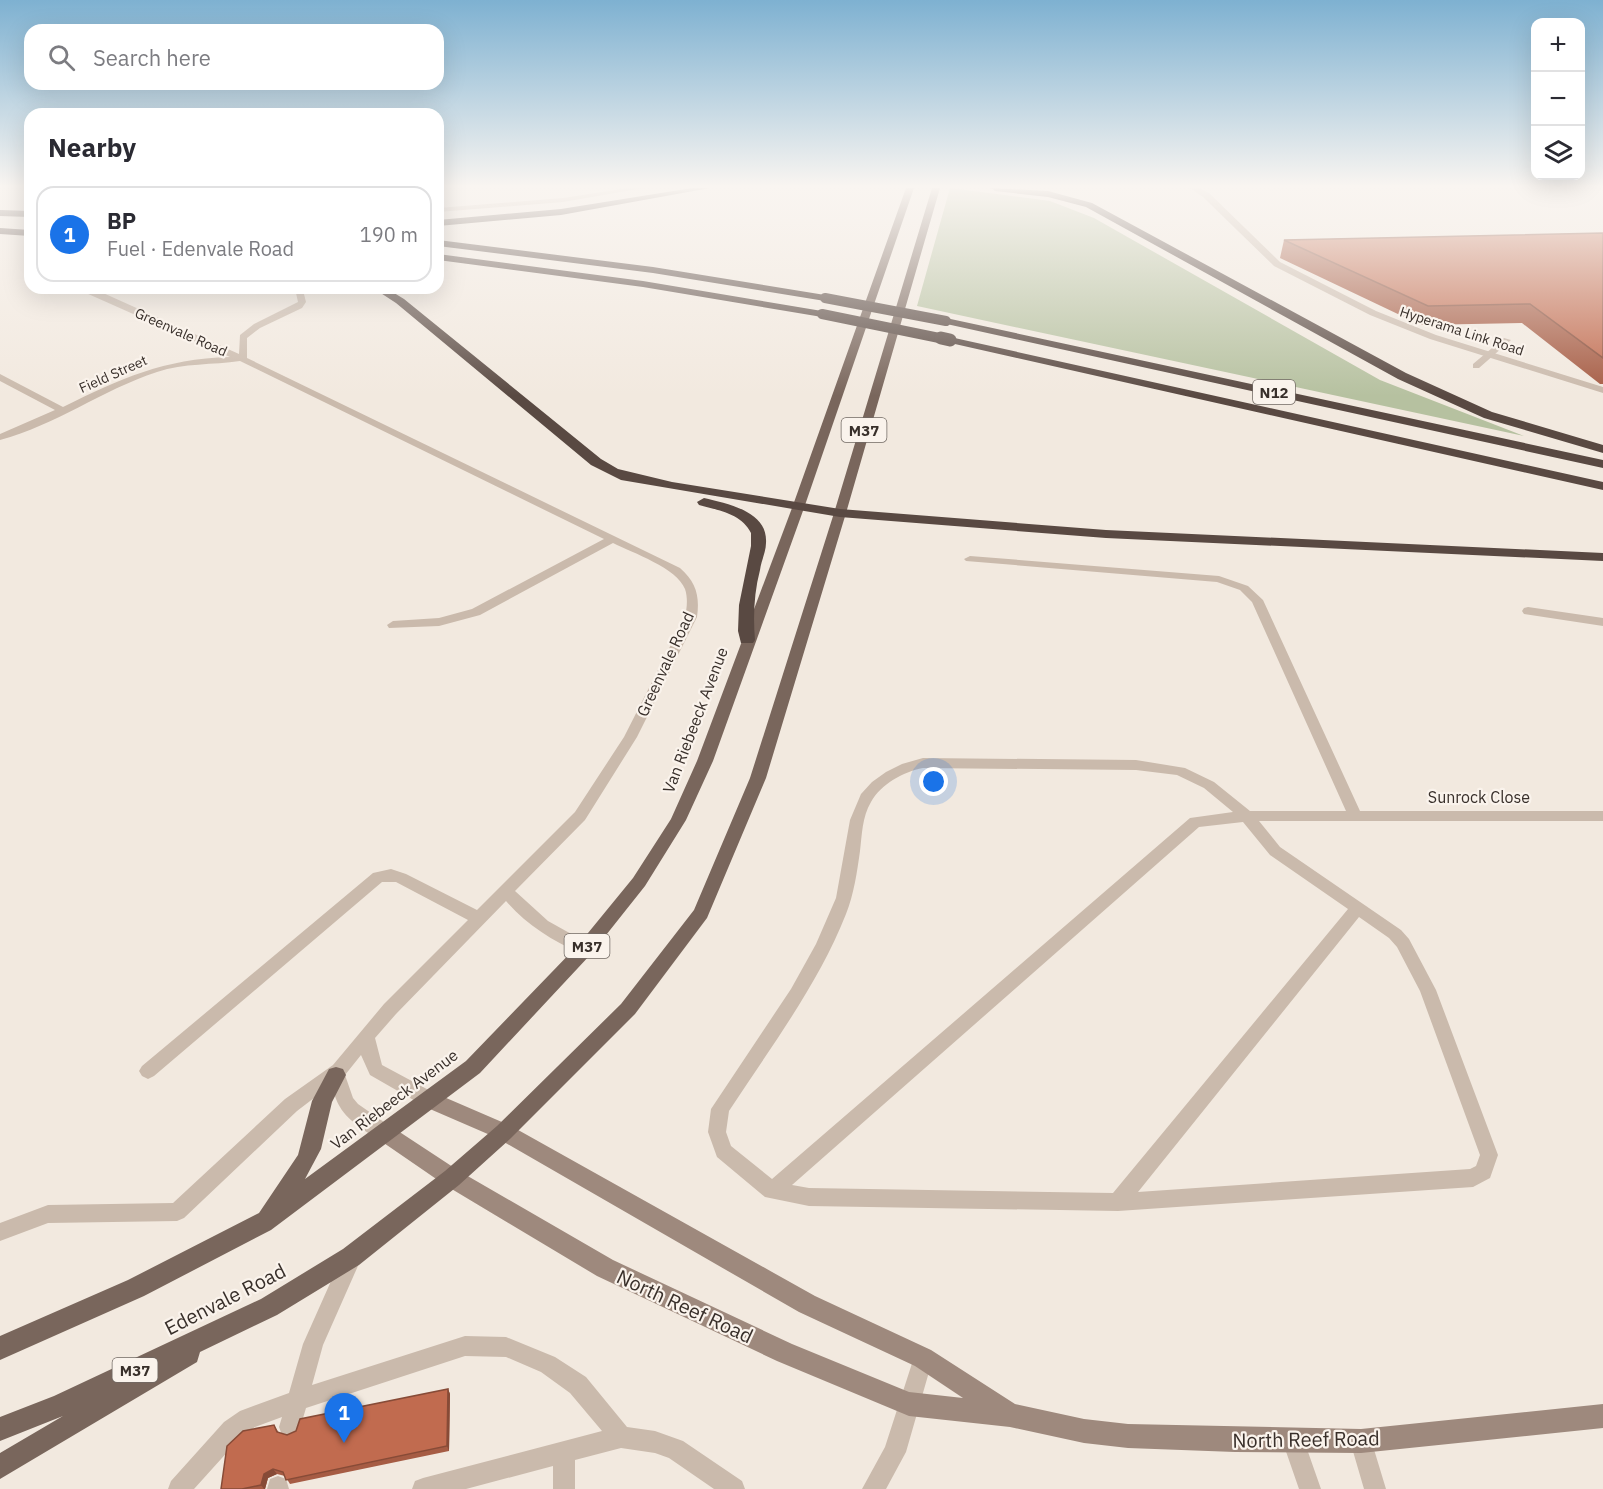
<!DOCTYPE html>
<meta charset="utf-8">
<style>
:root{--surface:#fff;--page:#f7f7f7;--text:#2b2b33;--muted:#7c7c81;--line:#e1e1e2;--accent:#1a73e8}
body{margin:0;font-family:"IBM Plex Sans",sans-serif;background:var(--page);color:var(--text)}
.controls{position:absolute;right:18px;top:18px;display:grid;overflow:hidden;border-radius:12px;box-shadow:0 6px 24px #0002}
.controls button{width:54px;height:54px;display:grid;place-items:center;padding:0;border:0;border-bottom:2px solid var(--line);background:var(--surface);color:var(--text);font:30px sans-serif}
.you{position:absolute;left:934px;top:782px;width:21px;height:21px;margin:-15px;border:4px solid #fff;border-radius:50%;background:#1a73e8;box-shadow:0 0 0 9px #1a73e833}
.badge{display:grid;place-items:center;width:39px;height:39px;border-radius:50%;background:var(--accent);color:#fff;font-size:20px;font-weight:700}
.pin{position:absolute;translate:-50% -50px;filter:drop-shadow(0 2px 3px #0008)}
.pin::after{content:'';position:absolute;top:32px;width:21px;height:18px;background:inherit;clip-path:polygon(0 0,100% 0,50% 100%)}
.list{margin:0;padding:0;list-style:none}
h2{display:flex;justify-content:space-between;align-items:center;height:78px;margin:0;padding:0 24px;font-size:26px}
h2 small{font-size:20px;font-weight:400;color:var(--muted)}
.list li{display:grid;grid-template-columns:39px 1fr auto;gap:18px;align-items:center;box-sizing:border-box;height:96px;margin:0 12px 12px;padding:0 12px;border:2px solid var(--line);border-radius:18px}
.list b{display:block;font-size:22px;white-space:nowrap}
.list p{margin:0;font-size:20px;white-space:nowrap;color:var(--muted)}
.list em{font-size:20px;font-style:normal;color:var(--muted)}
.icon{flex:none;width:33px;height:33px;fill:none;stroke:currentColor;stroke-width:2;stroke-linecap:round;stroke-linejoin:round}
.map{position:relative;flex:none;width:1603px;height:1489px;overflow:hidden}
.search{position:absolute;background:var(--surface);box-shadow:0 6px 24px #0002;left:24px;top:24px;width:420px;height:66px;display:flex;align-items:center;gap:15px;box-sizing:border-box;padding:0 21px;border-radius:18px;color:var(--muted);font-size:22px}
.panel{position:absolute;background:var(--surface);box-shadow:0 6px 24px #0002;left:24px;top:108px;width:420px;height:186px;border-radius:18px}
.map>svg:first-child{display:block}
</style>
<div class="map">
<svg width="1603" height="1489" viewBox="0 0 1603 1489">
<rect width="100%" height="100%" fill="#f2e9df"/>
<path fill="#b6c1a0" d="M950,188L1050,201L1094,218L1380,380L1524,436L917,306Z"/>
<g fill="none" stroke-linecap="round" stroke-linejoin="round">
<path fill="#cabaac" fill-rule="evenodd" d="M84,288H92L239,354L240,335L254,324L298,302L296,293L284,288L303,290L306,302L302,308L260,328L247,338V358L680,568C696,582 700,596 697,617L637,737L585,820L515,891L548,921L591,945L593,949L591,953L585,955L579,953C552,940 526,925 506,901L396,1014L375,1038L382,1065L436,1094L439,1100L436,1106L430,1108L424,1106L370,1075L361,1055L345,1075L353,1098L358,1104L391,1127L394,1133L391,1139L385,1141C370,1136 348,1121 340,1107C336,1101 334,1092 331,1085L297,1111L184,1218L177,1221L48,1223L0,1241V1223L48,1205L173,1203L285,1099L333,1065L384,1004L468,920L396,882H382L154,1076L148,1079L142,1076L139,1071L142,1066L373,873L391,869L406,874L477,910L575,812L624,737L685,617C687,608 688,598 685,589C677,568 633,553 613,543L480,615L439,626L389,628L387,625L393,621L439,618L472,609L604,539L240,361C213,365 184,363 157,372C102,390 56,425 0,440V434L55,410L0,381V374L63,407C122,378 163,359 230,357L86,293Z
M1504,338L1511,340L1479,368H1473V364Z
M970,556L1219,576L1248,586L1263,600L1360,811H1603V821H1259L1280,847L1401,930L1409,939L1436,990L1498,1155L1490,1178L1473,1187L1118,1211L809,1206L765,1197L717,1157L708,1132L711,1109L791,989L816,944L836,898L850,820L861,794L872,782L886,772L902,764L923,758L1136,760L1185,768L1214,782L1250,811H1346L1252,602L1240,590L1217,582L966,561L964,559ZM923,768L1136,770L1177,775L1204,788L1233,812L1190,818L772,1179L731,1146L726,1132L729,1111C770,1048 818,985 846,914C854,894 857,872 860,851C862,835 862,817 871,802C881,784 903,772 923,768ZM1243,822L1270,855L1348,909L1113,1193L809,1188L792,1185L1199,827ZM1359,917L1389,938L1397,947L1420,991L1480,1155L1476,1166L1470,1169L1138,1192Z
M1528,607L1603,618V626L1524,614L1522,611L1524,608Z
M351,1249L358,1252L361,1259L323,1345L312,1385L465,1336L506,1337L555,1357L586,1377L627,1427L655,1431L683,1441L742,1481L745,1489H714L669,1458L655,1453L621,1448L575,1460V1489H553V1466L466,1489H412L415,1481L423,1478L602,1431L570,1393L541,1372L506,1357L465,1356L306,1408L298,1435L290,1438L282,1435L279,1427L282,1417L255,1427L240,1438L194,1489H168L171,1481L224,1422L240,1411L289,1393L303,1344L344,1252Z
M923,1348L930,1351L933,1358L906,1452L886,1489H862L885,1447L916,1351Z
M1293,1429L1301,1432L1321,1489H1299L1282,1440L1285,1432Z
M1361,1430L1369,1433L1386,1489H1364L1350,1441L1353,1433Z
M278,1476L286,1479L289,1489H267L270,1479Z"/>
<path fill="#cabaac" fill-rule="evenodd" d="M628,188H644L563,202L438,212V208L563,198Z
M1190,188H1199L1209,193L1280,262L1376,311L1436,335L1603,387V393L1430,339L1370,315L1274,266L1203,197Z"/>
<path fill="#9e897d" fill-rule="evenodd" d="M430,1091L511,1126L815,1296L931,1350L1015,1404L1084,1419L1128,1424L1361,1429L1603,1404V1428L1361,1453L1235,1452L1128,1448L1084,1443L1010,1427L909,1416L777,1361L597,1276L445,1185L378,1139L375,1133L378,1127L385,1124L392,1127L459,1171L613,1260L792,1344L909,1392L963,1398L915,1366L799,1312L497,1138L423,1106L420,1100L423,1094Z"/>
<path fill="#79665c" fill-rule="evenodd" d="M906,188H914L804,508L713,761L686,820L645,886L591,954L480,1073L271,1230L144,1296L0,1360V1336L128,1280L259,1213L298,1155L312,1101L329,1069L336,1067L343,1069L346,1075L332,1102L321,1149L305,1179L466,1061L579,944L633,878L671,819L697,761L792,508Z
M932,188H940L846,513L766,778L707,918L635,1014L511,1138L459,1185L359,1265L277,1315L200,1352L197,1362L0,1479V1453L63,1416L0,1441V1417L54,1396L261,1299L343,1249L445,1171L497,1126L621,1004L694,910L750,778L834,513Z"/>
<path fill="#594942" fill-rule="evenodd" d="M692,188H710L561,215L438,226V220L561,209Z
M991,188L1048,191L1092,203L1406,373L1492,412L1603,445V453L1484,418L1398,379L1086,207L1048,197L995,191Z
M0,210L30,211V217L0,216Z
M0,228L30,230V236L0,234Z
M438,240L653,267L825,295L830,298L825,301L653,273L438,246Z
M438,254L643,281L822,311L828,314L822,317L643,287L438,260Z
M373,288H386L404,299L601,459L618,469L672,482L840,509L1106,530L1603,553V561L1106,538L840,517L621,480L591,465L396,303Z
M946,318L1603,460V468L942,323L940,321Z
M950,337L1603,482V490L946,342V338Z
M704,498C728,504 768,511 766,543C766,552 761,561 760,570C754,593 753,617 755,640L753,643H741L738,631L739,605L751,546V533C742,514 718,510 699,505L697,502Z"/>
<path stroke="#594942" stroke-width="10" d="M825,298L946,321
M822,314L949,340"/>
<path stroke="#594942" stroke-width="13" d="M941,338L950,340"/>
</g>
<path fill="#a65c44" d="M1603,233V384H1600L1522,323L1421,325L1280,258L1284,240Z
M448,1389L450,1394L449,1451L290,1484L285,1476L277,1474L268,1478L265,1489H221L274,1425L279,1433L287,1435Z"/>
<path fill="#874b37" d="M448,1389L450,1394L449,1451L447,1446Z
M273,1469L277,1474L268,1478L265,1489H264L261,1485L264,1474Z"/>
<path fill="#c16b4f" stroke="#874b37" stroke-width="1.5" d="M1603,233V358L1530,304L1428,306L1284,240Z
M448,1389L447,1446L286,1480L283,1472L273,1469L264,1474L261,1485L242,1489H221L227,1446L243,1431L274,1425L277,1432L287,1435L296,1431L300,1419Z"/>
<linearGradient id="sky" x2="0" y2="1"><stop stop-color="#7eb1d1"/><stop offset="0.47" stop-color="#f9f5f1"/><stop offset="1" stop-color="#f9f5f1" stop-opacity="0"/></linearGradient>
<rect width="1603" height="396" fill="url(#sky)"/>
<g text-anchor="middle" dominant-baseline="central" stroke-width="4.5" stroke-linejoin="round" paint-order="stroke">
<g font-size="14" fill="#382f2a" stroke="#faf3ec">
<text transform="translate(1462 331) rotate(18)">Hyperama Link Road</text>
<text transform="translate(181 332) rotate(24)">Greenvale Road</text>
<text transform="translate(113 374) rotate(-24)">Field Street</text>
</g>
<g fill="#faf3ec" stroke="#726a64" stroke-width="1.5">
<rect x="1253" y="380" width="42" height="24" rx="4.5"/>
<rect x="841.5" y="418" width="45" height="24" rx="4.5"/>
<rect x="564.5" y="934" width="45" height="24" rx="4.5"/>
<rect x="112.5" y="1358" width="45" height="24" rx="4.5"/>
</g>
<g font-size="15" font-weight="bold" fill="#382f2a">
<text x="1274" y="392">N12</text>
<text x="864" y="430">M37</text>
<text x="587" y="946">M37</text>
<text x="135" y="1370">M37</text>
</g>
<g font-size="16" fill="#382f2a" stroke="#faf3ec">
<text transform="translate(665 664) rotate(-65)">Greenvale Road</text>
<text transform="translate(695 720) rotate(-69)">Van Riebeeck Avenue</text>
<text x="1479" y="797">Sunrock Close</text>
<text transform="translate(394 1099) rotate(-37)">Van Riebeeck Avenue</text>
</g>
<g font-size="20" fill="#382f2a" stroke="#faf3ec">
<text transform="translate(225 1299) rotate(-27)">Edenvale Road</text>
<text transform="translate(685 1306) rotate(25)">North Reef Road</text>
<text transform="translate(1306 1439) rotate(-1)">North Reef Road</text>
</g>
</g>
</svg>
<div class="controls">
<button>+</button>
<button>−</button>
<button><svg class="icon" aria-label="layers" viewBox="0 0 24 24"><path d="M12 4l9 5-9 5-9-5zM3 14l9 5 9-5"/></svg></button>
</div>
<div class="you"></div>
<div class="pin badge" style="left:344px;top:1443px">1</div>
<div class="search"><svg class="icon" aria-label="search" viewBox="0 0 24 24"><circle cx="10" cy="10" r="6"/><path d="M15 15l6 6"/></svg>Search here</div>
<section class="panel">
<h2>Nearby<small></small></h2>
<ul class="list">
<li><span class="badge">1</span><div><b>BP</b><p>Fuel · Edenvale Road</p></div><em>190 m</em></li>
</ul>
</section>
</div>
